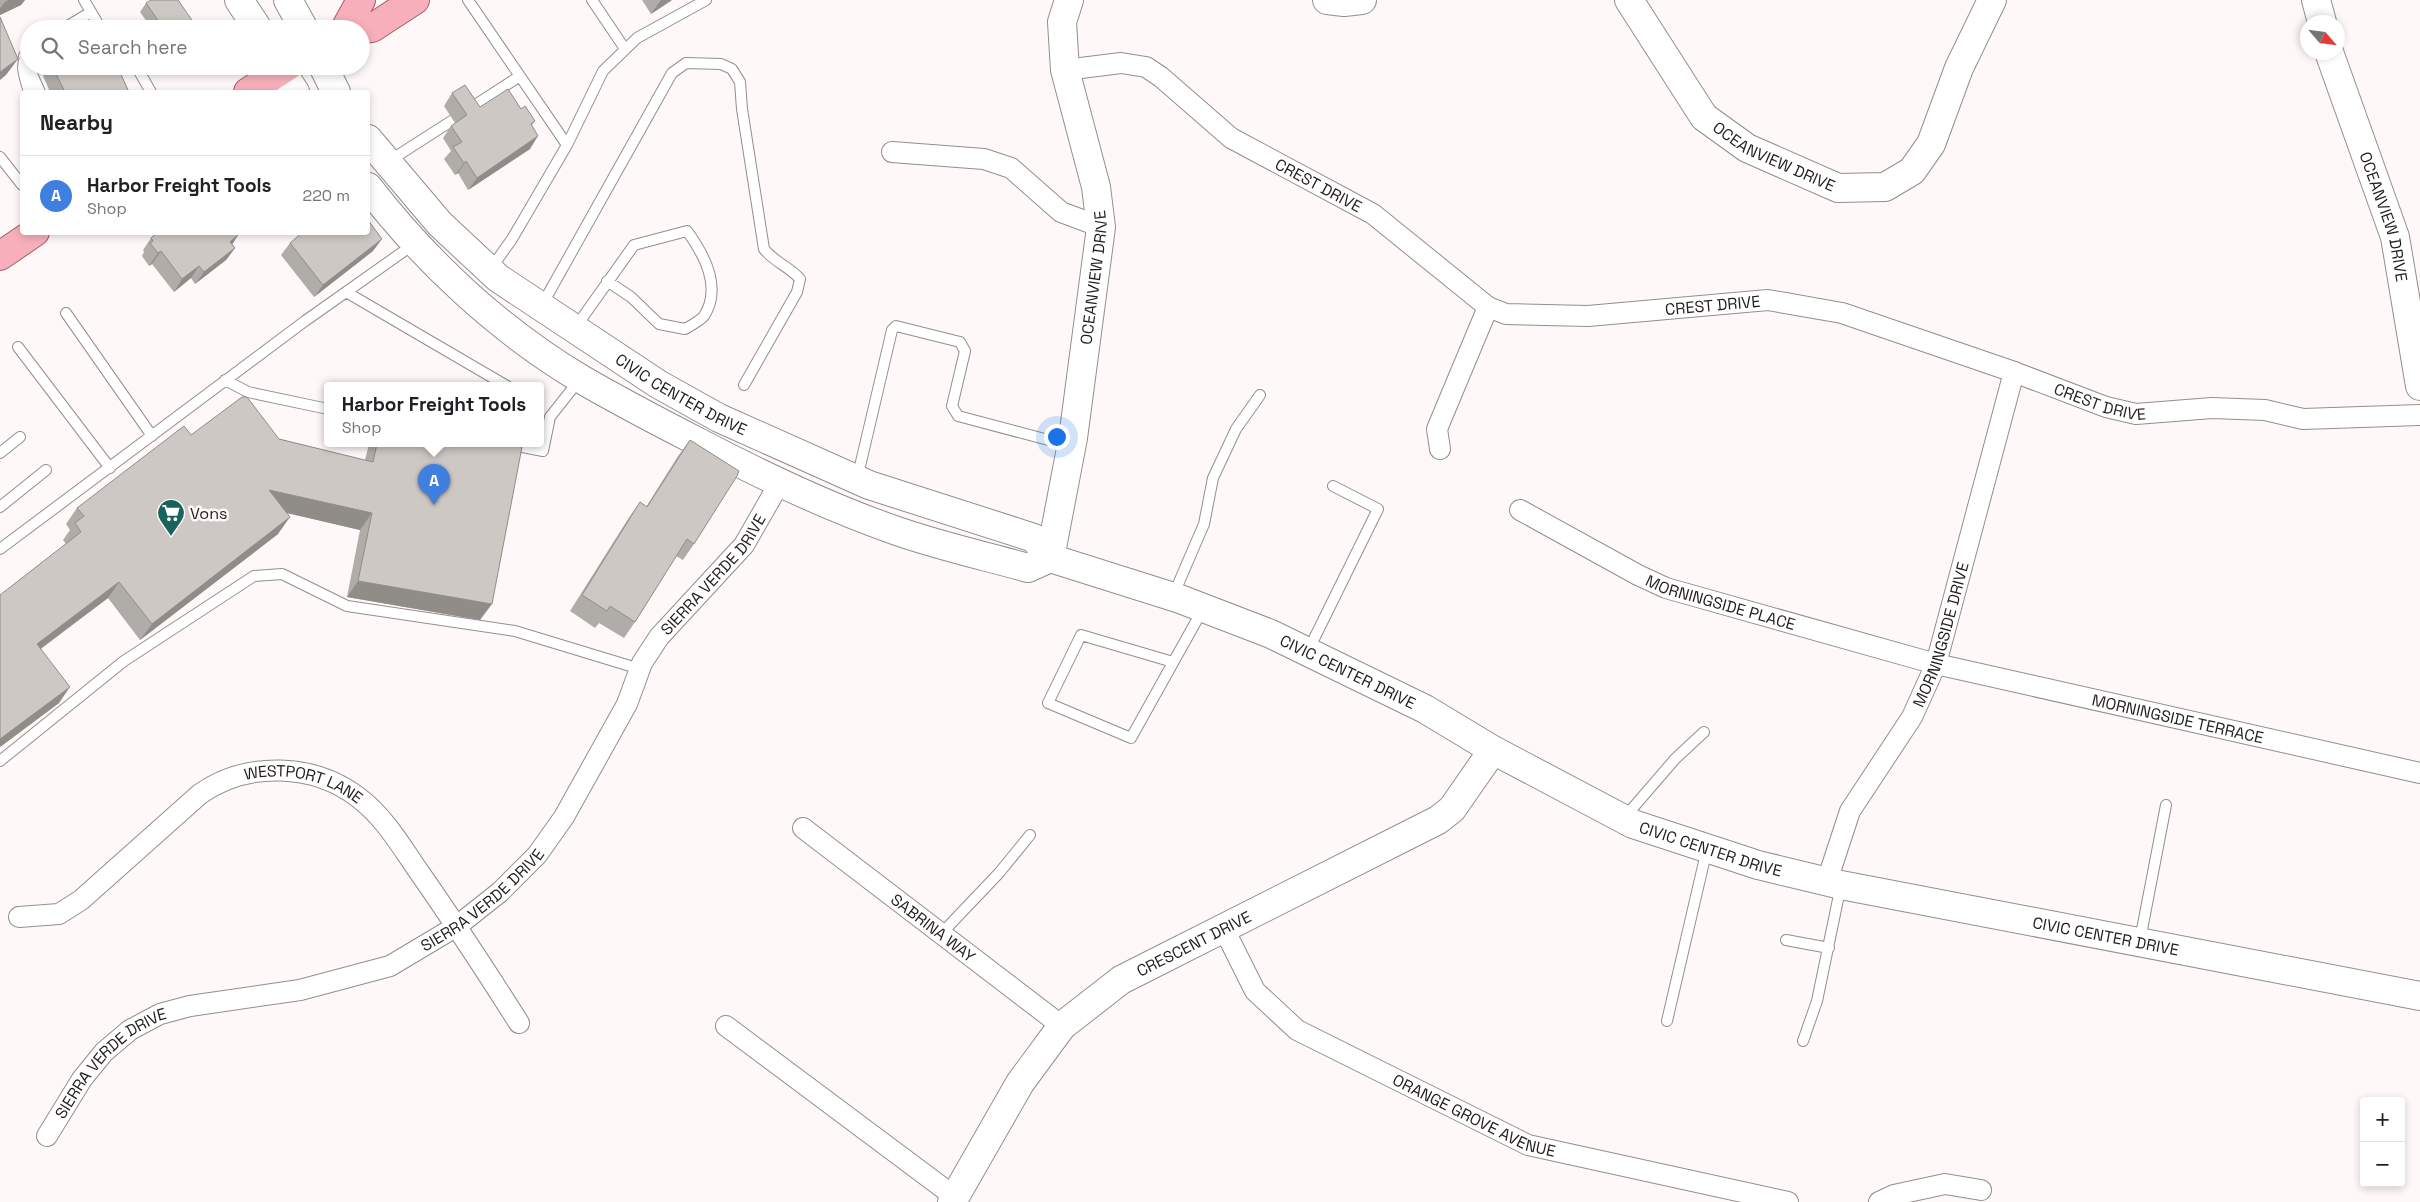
<!DOCTYPE html>
<meta charset="utf-8">
<style>
:root{--surface:#fff;--page:#f2f2f2;--text:#202124;--muted:#757577;--line:#e0e0e0;--accent:#18645c}
body{margin:0;font-family:"Space Grotesk",sans-serif;background:var(--page);color:var(--text)}
.controls{position:absolute;right:15px;bottom:15px;display:grid;overflow:hidden;border-radius:5px;box-shadow:0 2px 8px #0003}
.controls button{width:45px;height:45px;display:grid;place-items:center;padding:0;border:0;border-bottom:1px solid var(--line);background:var(--surface);color:var(--text);font:25px sans-serif}
.compass{position:absolute;left:2300px;top:15px;width:45px;height:45px;border-radius:50%;background:var(--surface);box-shadow:0 2px 8px #0003;rotate:118deg}
.you{position:absolute;left:1056px;top:436px;width:18px;height:18px;margin:-12px;border:4px solid #fff;border-radius:50%;background:#1a73e8;box-shadow:0 0 0 8px #1a73e833}
.badge{display:grid;place-items:center;width:32px;height:32px;border-radius:50%;background:var(--accent);color:#fff;font-size:16px;font-weight:700}
.pin{position:absolute;translate:-50% -41px;filter:drop-shadow(0 1px 2px #0008)}
.pin::after{content:'';position:absolute;top:26px;width:18px;height:15px;background:inherit;clip-path:polygon(0 0,100% 0,50% 100%)}
.popup{position:absolute;left:324px;top:382px;width:220px;height:65px;box-sizing:border-box;display:grid;place-content:center;border-radius:5px;background:var(--surface);filter:drop-shadow(0 1px 4px #0005);font-size:16px;white-space:nowrap;color:var(--muted)}
.popup b{font-size:19px;color:var(--text)}
.popup::after{content:'';position:absolute;left:50%;top:100%;margin-left:-10px;border:10px solid transparent;border-top-color:var(--surface)}
.list{margin:0;padding:0;list-style:none}
h2{display:flex;justify-content:space-between;align-items:center;height:65px;margin:0;padding:0 20px;font-size:21px}
h2 small{font-size:16px;font-weight:400;color:var(--muted)}
.list li{display:grid;grid-template-columns:32px 1fr auto;gap:15px;align-items:center;box-sizing:border-box;height:80px;padding:0 20px;border-top:1px solid var(--line)}
.list b{display:block;font-size:19px;white-space:nowrap}
.list p{margin:0;font-size:16px;white-space:nowrap;color:var(--muted)}
.list em{font-size:16px;font-style:normal;color:var(--muted)}
.icon{flex:none;width:28px;height:28px;fill:none;stroke:currentColor;stroke-width:2;stroke-linecap:round;stroke-linejoin:round}
.map{position:relative;flex:none;width:2420px;height:1202px;overflow:hidden}
.search{position:absolute;background:var(--surface);box-shadow:0 2px 8px #0003;left:20px;top:20px;width:350px;height:55px;display:flex;align-items:center;gap:12px;box-sizing:border-box;padding:0 18px;border-radius:28px;color:var(--muted);font-size:19px}
.panel{position:absolute;background:var(--surface);box-shadow:0 2px 8px #0003;left:20px;top:90px;width:350px;height:145px;border-radius:5px}
.map>svg:first-child{display:block}
</style>
<div class="map">
<svg width="2420" height="1202" viewBox="0 0 2420 1202">
<rect width="100%" height="100%" fill="#fef9f8"/>
<g fill="none" stroke-linecap="round" stroke-linejoin="round">
<defs>
<path id="lane" d="M84,0L101,29
M468,0L567,145
M592,0L625,49
M63,29L91,12
M29,51C18,65 25,77 29,92
M24,56L40,92
M136,66L151,92
M466,111L520,76
M0,157L22,185
M389,161L453,120
M490,270L512,239L567,145L603,71L637,38L706,0
M346,292L507,386
M542,305L672,73L686,63L721,64L732,69L740,82L742,109L764,249C774,262 790,267 800,279L797,292L744,385
M66,313L152,436
M575,328L634,245L687,231C704,254 722,288 704,316C700,321 690,326 685,329L659,324L631,297L607,281
M18,347L110,468
M225,380L248,392L328,409
M507,444L543,451L550,417L580,379
M0,453L20,437
M857,479L892,330L896,326L960,342L965,351L952,406L958,416L1071,446
M0,507L46,470
M0,549L305,321L414,244
M1173,596L1204,524L1213,478L1236,429L1260,395
M1308,651L1378,509L1333,486
M1173,662L1081,635L1048,703L1131,738L1203,609
M0,761L124,661L254,576L282,574L347,606L515,631L640,669
M1625,817L1675,759L1704,732
M941,934L999,873L1030,835
M1786,940L1829,948
M2140,940L2166,805
M1667,1021L1707,849
M1803,1041L1817,1001L1841,885"/>
<g id="street">
<path id="s1" d="M1065,70L1121,63L1146,67L1161,77L1231,138L1373,214L1488,307L1506,314L1588,316L1768,300L1842,313L2014,372L2106,407L2136,414L2212,408L2265,410L2303,419L2420,415"/>
<path d="M892,152L984,159L1011,168L1061,212L1101,227"/>
<path d="M1440,449L1437,429L1488,307"/>
<path id="s2" d="M1520,510L1638,575L1666,588L1936,664L2420,773"/>
<path id="s3" d="M803,828L1062,1026"/>
<path id="s4" d="M1827,881L1850,811L1912,717L1936,664L2014,372"/>
<path id="s5" d="M19,917L59,914L81,900L200,794C247,761 314,763 359,798C383,816 400,844 417,869C452,919 486,971 519,1023"/>
<path id="s6" d="M1223,927L1255,991L1297,1030L1528,1145L1788,1202"/>
<path d="M726,1026L955,1197"/>
<path id="s7" d="M47,1136L82,1079L104,1052L130,1030L160,1014L190,1006L300,990L390,966L457,926L500,892L537,855L564,817L627,704L642,663L659,637L744,545L779,484"/>
<path d="M1879,1202L1894,1195L1945,1184L1981,1190"/>
</g>
<g id="secondary">
<path d="M239,0L258,29"/>
<path d="M288,0L304,29"/>
<path d="M1327,0L1344,2L1362,0"/>
<path id="s8" d="M1629,0L1704,117L1747,148L1838,188L1885,187L1912,171L1931,144L1959,68L1992,0"/>
<path d="M2316,0L2322,22"/>
<path id="s9" d="M2329,52L2395,237L2420,386"/>
<path d="M278,66L295,92"/>
<path d="M323,66L336,92"/>
<path id="s10" d="M368,139L440,224L498,278L658,384L719,418L869,485L1034,538L1050,558L1180,599L1271,634L1425,709L1493,750L1633,824L1758,865L1841,885L2420,996"/>
<path d="M368,187C426,262 499,330 581,379C619,401 659,422 698,442C763,476 828,507 897,531C940,546 985,556 1028,568L1050,558"/>
<path id="s11" d="M1050,558L1073,438L1101,227L1096,187L1065,70L1062,22L1069,0"/>
<path id="s12" d="M952,1202L1020,1083L1062,1026L1121,980L1438,820L1452,809L1493,750"/>
</g>
<path id="primary" d="M345,29L361,0
M361,29L372,28L415,0
M248,92L288,66
M0,256L35,232"/>
</defs>
<use href="#lane" stroke="#958e8b" stroke-width="12"/>
<use href="#street" stroke="#958e8b" stroke-width="22"/>
<use href="#secondary" stroke="#958e8b" stroke-width="30"/>
<use href="#primary" stroke="#a85a66" stroke-width="30"/>
<use href="#lane" stroke="#fff" stroke-width="10"/>
<use href="#street" stroke="#fff" stroke-width="20"/>
<use href="#secondary" stroke="#fff" stroke-width="28"/>
<use href="#primary" stroke="#f7b0bb" stroke-width="28"/>
</g>
<path fill="#b0aca8" d="M0,0H25L21,5L0,15Z
M642,0H672L651,14Z
M146,3L198,29H152L140,12Z
M50,66H117L128,92H50L43,76Z
M452,93L480,107L521,109L535,121L532,125L530,149L468,190L458,173L455,175L444,159L451,151L443,138L451,126L455,123L444,106Z
M238,235L232,244L235,248L226,260L195,284L191,278L174,292L152,264L149,266L142,256L144,252L143,250L151,238Z
M290,243L373,251L314,297L281,255Z
M191,435L279,439L365,460L369,444H506L480,620L347,597L360,530L287,513L278,534L140,640L108,598L41,649L59,703L0,747L66,544L63,540L70,530L66,524L77,508Z
M690,440L694,544L683,560L676,556L635,622L624,638L599,623L595,628L570,611L628,519L640,502L646,507L678,456Z"/>
<path fill="#908c88" d="M8,0H25L21,5L0,15V8L5,2Z
M661,0H672L651,14Z
M18,59L6,75L0,80V72Z
M538,136L530,149L468,190L477,178Z
M466,161L458,173L455,175L464,163Z
M238,235L230,248V242Z
M382,239L373,251L314,297L323,285Z
M235,248L226,260L195,284L204,272Z
M161,251L152,264L149,266L158,253Z
M199,266L191,278L174,292L182,279Z
M269,490L372,513L360,530L257,506Z
M290,517L278,534L140,640L152,624Z
M358,581L492,604L480,620L347,597Z
M119,582L108,598L25,660L37,644Z
M70,687L59,703L0,747V739Z"/>
<path fill="#cdc8c3" stroke="#908c88" d="M151,0H178L198,29H164L146,3Z
M0,17L18,59L0,72Z
M52,66H117L129,92H65Z
M465,85L480,107L508,89L521,109L525,106L535,121L531,124L538,136L477,178L466,161L464,163L453,147L462,142L451,126L467,115L452,93Z
M368,220L382,239L323,285L290,243L303,232H368Z
M158,232H236L238,235L230,242L235,248L204,272L199,266L182,279L161,251L158,253L150,243L153,241L151,238Z
M242,397H247L279,439L373,462L377,444H506L522,447L492,604L358,581L372,513L269,490L290,517L152,624L119,582L37,644L70,687L0,739V595L81,532L75,523L84,516L77,508L184,426L191,435Z
M690,440L739,471L737,476L694,544L687,539L635,622L610,606L607,611L582,595L640,502L647,507Z"/>
<defs>
<symbol id="supermarket-pin" viewBox="-11 -11 22 30"><path d="M0 17L-7.5 6A9.5 9.5 0 1 1 7.5 6Z" fill="#18645c" stroke="#fef9f8"/><path d="M-6-5.5h2.5l.6 2H6L4.5 2H-2.5L-4.4-4H-6ZM-1.5 3.2a1.3 1.3 0 1 0 .1 0ZM3 3.2a1.3 1.3 0 1 0 .1 0Z" fill="#fff"/></symbol>
</defs>
<g fill-rule="evenodd">
<use href="#supermarket-pin" x="155" y="497" width="32" height="43"/>
</g>
<g text-anchor="middle" dominant-baseline="central" stroke-width="5" stroke-linejoin="round" paint-order="stroke">
<g font-size="16" fill="#211e1d" stroke="#fef9f8">
<text stroke="none"><textPath href="#s8" startOffset="220">OCEANVIEW DRIVE</textPath></text>
<text stroke="none"><textPath href="#s1" startOffset="292">CREST DRIVE</textPath></text>
<text stroke="none"><textPath href="#s9" startOffset="174">OCEANVIEW DRIVE</textPath></text>
<text stroke="none"><textPath href="#s11" startOffset="284">OCEANVIEW DRIVE</textPath></text>
<text stroke="none"><textPath href="#s1" startOffset="728">CREST DRIVE</textPath></text>
<text stroke="none"><textPath href="#s10" startOffset="408">CIVIC CENTER DRIVE</textPath></text>
<text stroke="none"><textPath href="#s1" startOffset="1132">CREST DRIVE</textPath></text>
<text stroke="none"><textPath href="#s7" startOffset="924">SIERRA VERDE DRIVE</textPath></text>
<text stroke="none"><textPath href="#s2" startOffset="222">MORNINGSIDE PLACE</textPath></text>
<text stroke="none"><textPath href="#s4" startOffset="274">MORNINGSIDE DRIVE</textPath></text>
<text stroke="none"><textPath href="#s10" startOffset="1135">CIVIC CENTER DRIVE</textPath></text>
<text stroke="none"><textPath href="#s2" startOffset="694">MORNINGSIDE TERRACE</textPath></text>
<text stroke="none"><textPath href="#s5" startOffset="336">WESTPORT LANE</textPath></text>
<text stroke="none"><textPath href="#s10" startOffset="1540">CIVIC CENTER DRIVE</textPath></text>
<text stroke="none"><textPath href="#s7" startOffset="519">SIERRA VERDE DRIVE</textPath></text>
<text stroke="none"><textPath href="#s3" startOffset="164">SABRINA WAY</textPath></text>
<text stroke="none"><textPath href="#s10" startOffset="1945">CIVIC CENTER DRIVE</textPath></text>
<text stroke="none"><textPath href="#s12" startOffset="364">CRESCENT DRIVE</textPath></text>
<text stroke="none"><textPath href="#s7" startOffset="99">SIERRA VERDE DRIVE</textPath></text>
<text stroke="none"><textPath href="#s6" startOffset="326">ORANGE GROVE AVENUE</textPath></text>
</g>
<g font-size="16" fill="#211e1d" stroke="#fef9f8" text-anchor="start">
<text x="190" y="513">Vons</text>
</g>
</g>
</svg>
<div class="controls">
<button>+</button>
<button>−</button>
</div>
<svg class="compass" viewBox="-18 -18 36 36"><path d="M0-13l5 13h-10z" fill="#e53935"/><path d="M0 13l5-13h-10z" fill="#757577"/></svg>
<div class="you"></div>
<div class="pin badge" style="left:434px;top:505px;background:#3f7fe0">A</div>
<div class="popup"><b>Harbor Freight Tools</b>Shop</div>
<div class="search"><svg class="icon" aria-label="search" viewBox="0 0 24 24"><circle cx="10" cy="10" r="6"/><path d="M15 15l6 6"/></svg>Search here</div>
<section class="panel">
<h2>Nearby<small></small></h2>
<ul class="list">
<li><span class="badge" style="background:#3f7fe0">A</span><div><b>Harbor Freight Tools</b><p>Shop</p></div><em>220 m</em></li>
</ul>
</section>
</div>
